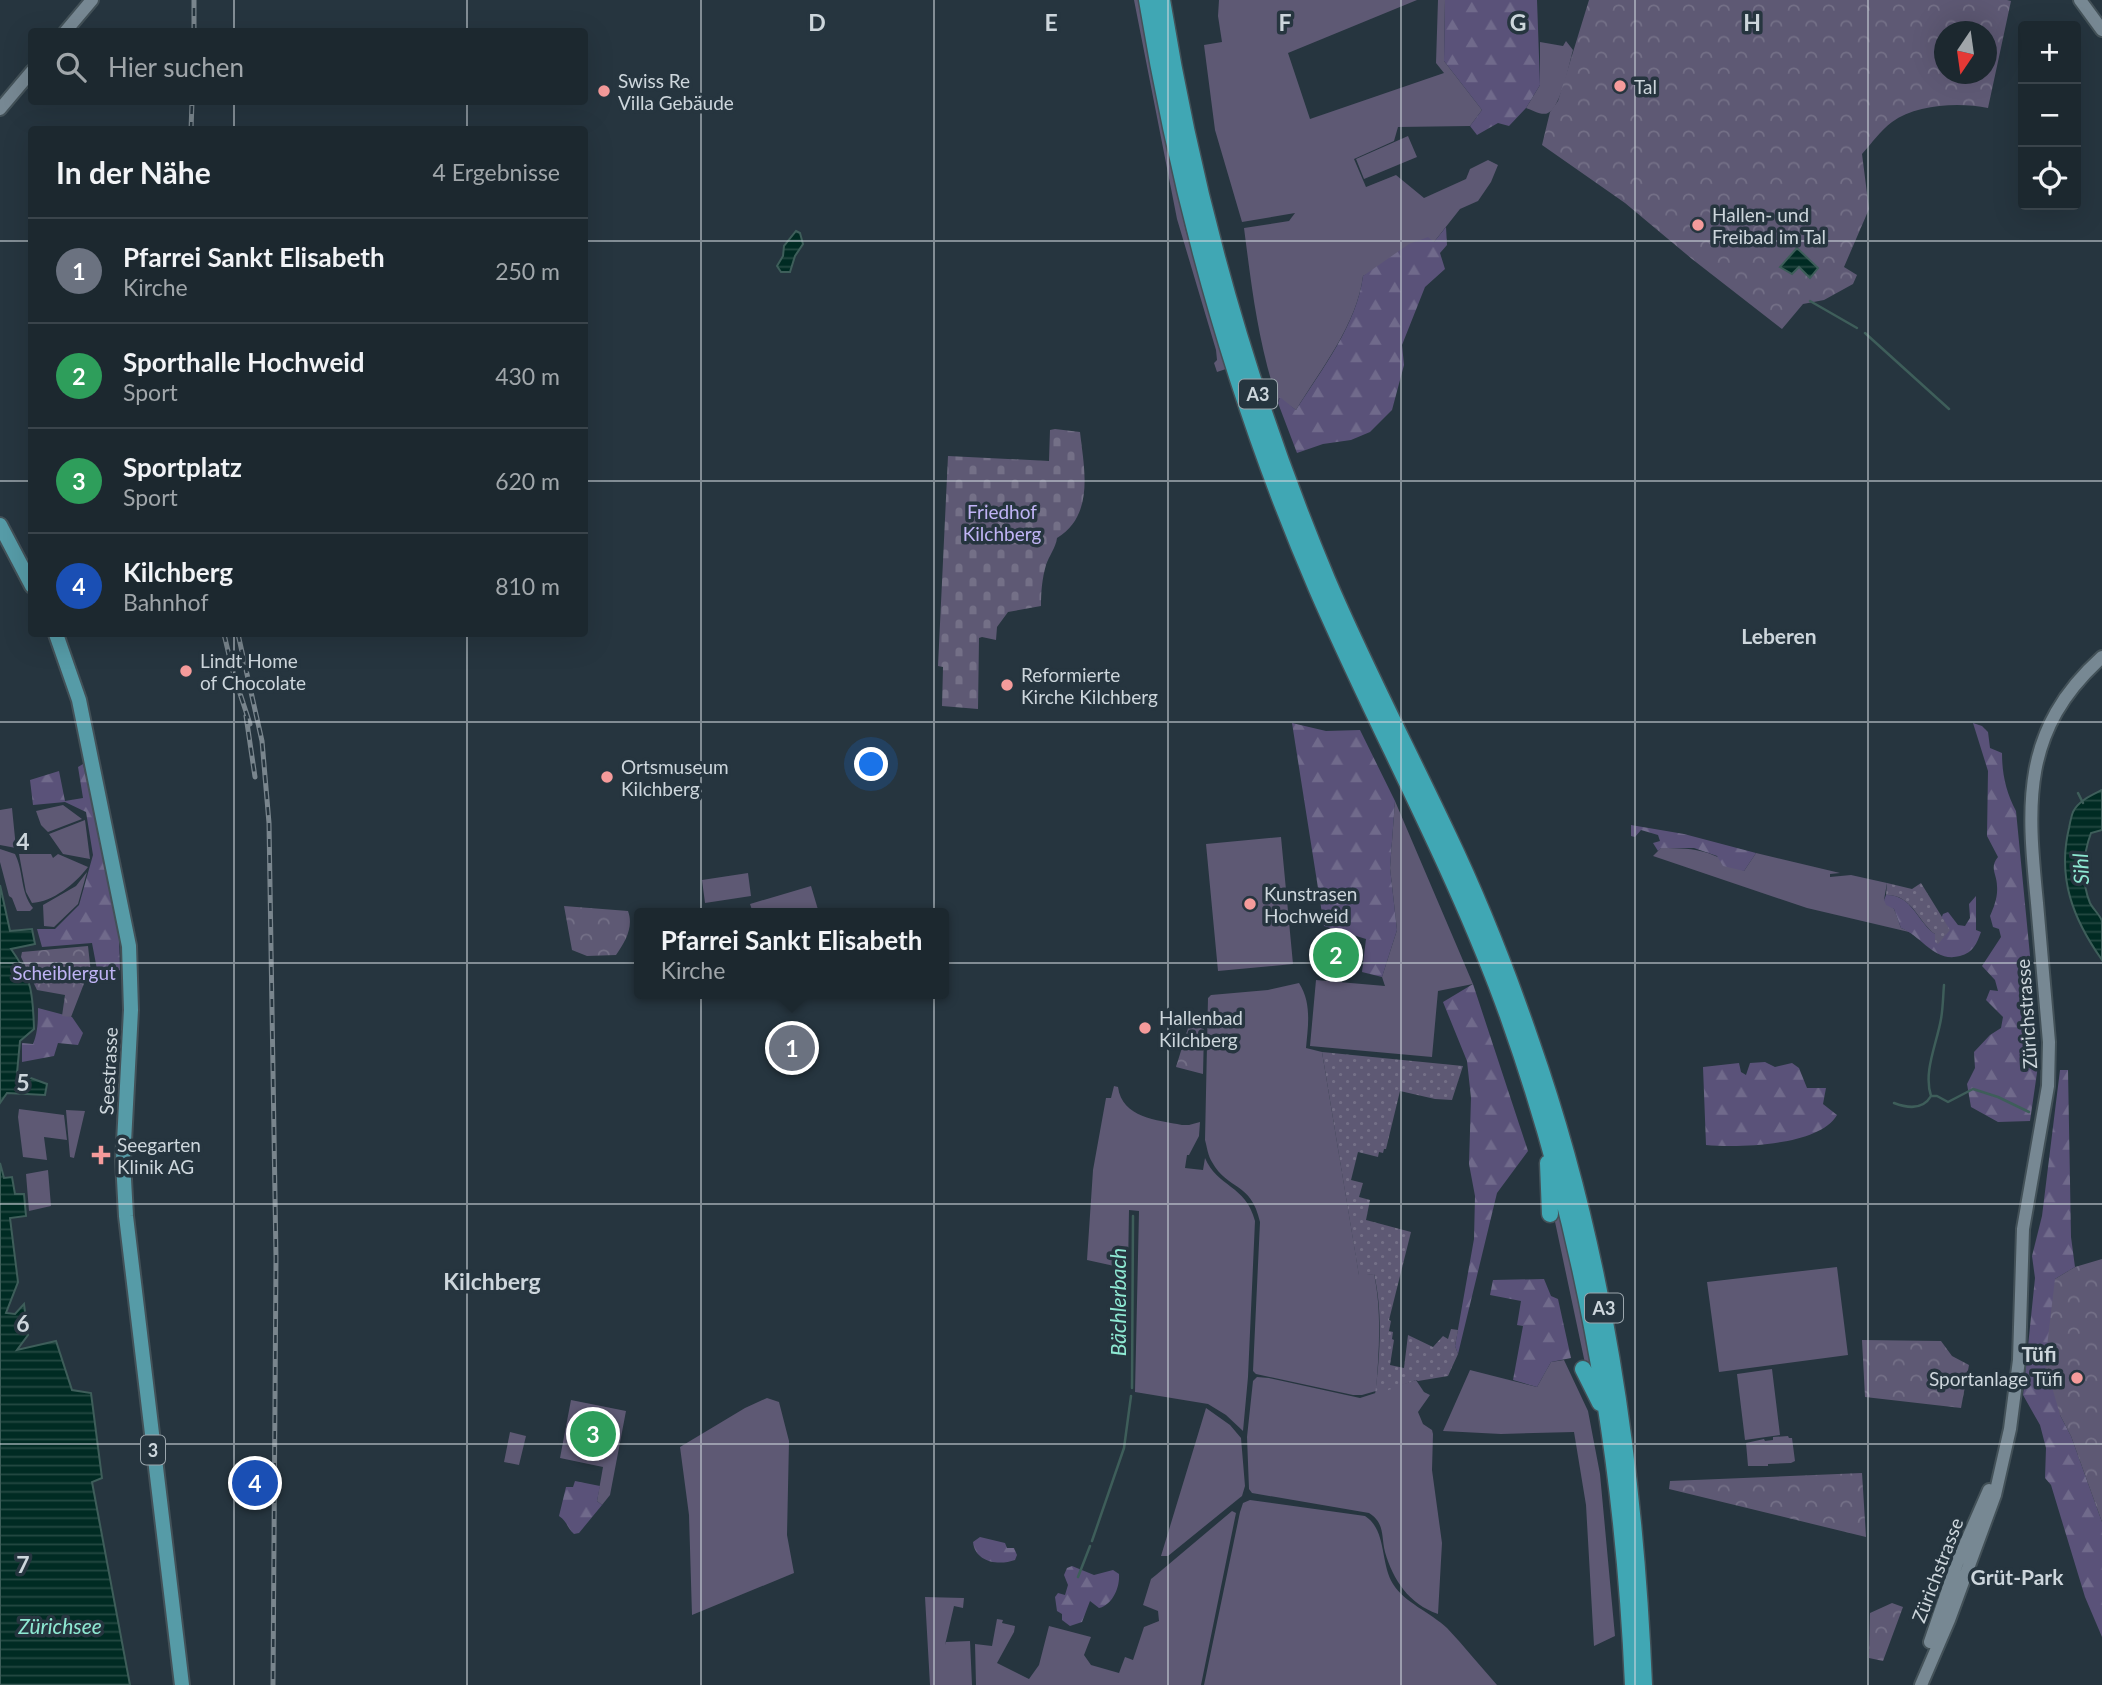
<!DOCTYPE html>
<html lang="de">
<meta charset="utf-8">
<style>
:root{--surface:#1c282f;--page:#253037;--text:#f1f3f6;--muted:#a0a6aa;--line:#3a444b;--accent:#f59b9b}
body{margin:0;font-family:Lato,sans-serif;background:var(--page);color:var(--text)}
.controls{position:absolute;right:21px;top:21px;display:grid;overflow:hidden;border-radius:7px;box-shadow:0 7px 28px #0002}
.controls button{width:63px;height:63px;display:grid;place-items:center;padding:0;border:0;border-bottom:2px solid var(--line);background:var(--surface);color:var(--text);font:35px sans-serif}
.compass{position:absolute;left:1934px;top:21px;width:63px;height:63px;border-radius:50%;background:var(--surface);box-shadow:0 7px 28px #0002;rotate:193deg}
.you{position:absolute;left:872px;top:765px;width:24px;height:24px;margin:-18px;border:5px solid #fff;border-radius:50%;background:#1a73e8;box-shadow:0 0 0 10px #1a73e833}
.badge{display:grid;place-items:center;width:46px;height:46px;border-radius:50%;background:var(--accent);color:#fff;font-size:23px;font-weight:700}
.pin{position:absolute;translate:-50% -50%;border:4px solid #fff;box-shadow:0 2px 7px #0006}
.popup{position:absolute;left:634px;top:908px;width:315px;height:91px;box-sizing:border-box;display:grid;place-content:center;border-radius:7px;background:var(--surface);filter:drop-shadow(0 2px 5px #0005);font-size:23px;white-space:nowrap;color:var(--muted)}
.popup b{font-size:26px;color:var(--text)}
.popup::after{content:'';position:absolute;left:50%;top:100%;margin-left:-14px;border:14px solid transparent;border-top-color:var(--surface)}
.list{margin:0;padding:0;list-style:none}
h2{display:flex;justify-content:space-between;align-items:center;height:91px;margin:0;padding:0 28px;font-size:30px}
h2 small{font-size:23px;font-weight:400;color:var(--muted)}
.list li{display:grid;grid-template-columns:46px 1fr auto;gap:21px;align-items:center;box-sizing:border-box;height:105px;padding:0 28px;border-top:2px solid var(--line)}
.list b{display:block;font-size:26px;white-space:nowrap}
.list p{margin:0;font-size:23px;white-space:nowrap;color:var(--muted)}
.list em{font-size:23px;font-style:normal;color:var(--muted)}
.icon{flex:none;width:38px;height:38px;fill:none;stroke:currentColor;stroke-width:2;stroke-linecap:round;stroke-linejoin:round}
.map{position:relative;flex:none;width:2102px;height:1685px;overflow:hidden}
.search{position:absolute;background:var(--surface);box-shadow:0 7px 28px #0002;left:28px;top:28px;width:560px;height:77px;display:flex;align-items:center;gap:18px;box-sizing:border-box;padding:0 24px;border-radius:7px;color:var(--muted);font-size:26px}
.panel{position:absolute;background:var(--surface);box-shadow:0 7px 28px #0002;left:28px;top:126px;width:560px;height:511px;border-radius:7px}
.map>svg:first-child{display:block}
</style>
<div class="map">
<svg width="2102" height="1685" viewBox="0 0 2102 1685">
<defs>
<pattern id="forest-firs" width="22" height="20" patternUnits="userSpaceOnUse" patternTransform="scale(1.75)"><rect width="22" height="20" fill="#5a5279"/><path d="M5 1l3.5 6h-7zM16 11l3.5 6h-7z" fill="#706a8b"/></pattern>
<pattern id="cemetery-stones" width="16" height="16" patternUnits="userSpaceOnUse" patternTransform="scale(1.75)"><rect width="16" height="16" fill="#5e5974"/><path d="M2 7V4a2 2 0 0 1 4 0v3zM10 15v-3a2 2 0 0 1 4 0v3z" fill="#747087"/></pattern>
<pattern id="park-crowns" width="20" height="18" patternUnits="userSpaceOnUse" patternTransform="scale(1.75)"><rect width="20" height="18" fill="#5e5974"/><path d="M2 6a3 3 0 1 1 6 0M12 15a3 3 0 1 1 6 0" fill="none" stroke="#747087"/></pattern>
<pattern id="garden-dots" width="8" height="8" patternUnits="userSpaceOnUse" patternTransform="scale(1.75)"><rect width="8" height="8" fill="#5e5974"/><path d="M2 2h.1M6 6h.1" fill="none" stroke="#747087" stroke-width="1.8" stroke-linecap="round"/></pattern>
<pattern id="water-rules" width="6" height="5" patternUnits="userSpaceOnUse" patternTransform="scale(1.75)"><rect width="6" height="5" fill="#002b23"/><path d="M0 2.5h6" fill="none" stroke="#244942"/></pattern>
</defs>
<rect width="100%" height="100%" fill="#26353f"/>
<path fill="#5e5974" d="M1134,0H1139L1166,144L1186,231L1226,369L1217,372L1214,363L1217,360L1216,350L1177,219Z
M1219,0H1417L1288,53L1310,119L1444,73L1436,63L1438,0H1445L1444,61L1482,110L1470,126L1398,127L1394,141L1354,159L1366,187L1396,175L1424,198L1466,179L1470,169L1488,160L1498,165L1491,182L1478,201L1460,209L1434,242L1363,276C1357,324 1321,369 1296,410L1279,398L1278,403C1258,342 1252,290 1244,228L1289,221L1295,213L1242,222L1215,130L1204,45L1222,42L1218,16Z
M1566,41L1573,50C1569,64 1561,107 1548,113C1542,116 1532,110 1526,108L1540,85V42L1563,46Z
M1408,136L1417,157L1364,179L1356,159Z
M1395,801L1473,984L1438,991L1432,1057L1310,1046L1316,980L1385,986L1382,977L1397,930L1390,868Z
M63,805L82,819L48,832L41,825L36,811Z
M12,808L16,848L0,845V810Z
M85,820L90,859L63,854L49,834Z
M1281,837L1293,964L1218,971L1206,844Z
M1661,848C1701,848 1709,851 1744,871L1756,853L1840,873L1830,874V877L1851,875L1887,883L1884,900L1894,909L1901,928L1911,932L1920,939L1909,932L1807,908L1653,856Z
M0,849L15,854C24,872 20,892 33,908L30,911H17L12,898L9,896L0,862Z
M19,854H51L53,858L58,854L88,867C76,883 53,902 32,903L26,892Z
M87,872L78,904L54,927L44,926L43,905L76,886Z
M748,873L751,896L705,903L702,880Z
M811,886L819,913H753L750,904Z
M1299,983C1312,1003 1308,1026 1306,1048L1322,1052L1359,1275L1374,1274C1382,1311 1379,1353 1376,1391L1362,1395H1353L1256,1374L1253,1371L1260,1222C1251,1181 1228,1191 1212,1162C1208,1156 1207,1147 1205,1140L1208,998L1211,995L1268,990Z
M1114,1086L1118,1087C1122,1118 1157,1120 1182,1125H1189L1200,1122L1199,1136L1189,1155H1187L1185,1168L1203,1170L1205,1158C1217,1187 1246,1185 1255,1221L1248,1377L1243,1431L1226,1415L1208,1404L1135,1392L1139,1211L1129,1210L1128,1269L1087,1260L1093,1170L1106,1098H1111Z
M19,1109L64,1115L67,1140L44,1137L47,1160L23,1157L18,1117Z
M66,1110L85,1111L74,1158L70,1157Z
M48,1170L51,1206L29,1211L26,1174Z
M1554,1194L1564,1228L1594,1380L1586,1368L1554,1217Z
M1837,1267L1848,1355L1719,1372L1707,1282Z
M1564,1360L1588,1411L1600,1474L1615,1636L1594,1646L1586,1505L1574,1432L1501,1434L1443,1431L1470,1370L1537,1387L1551,1362Z
M1772,1369L1780,1435L1745,1440L1737,1374Z
M1257,1377L1269,1378L1360,1398L1416,1380L1424,1392L1430,1395L1418,1412L1423,1424L1432,1430L1433,1434L1432,1470L1442,1543L1438,1614C1409,1604 1393,1580 1385,1552C1381,1536 1385,1523 1369,1513L1252,1493L1249,1489L1247,1437L1253,1381Z
M767,1398L779,1402L789,1441L787,1535L794,1573L692,1615L689,1515L680,1447L745,1408Z
M571,1400L626,1411L610,1495L602,1505L597,1501L603,1467L560,1458Z
M1206,1408L1230,1425L1241,1438L1245,1486L1242,1496L1237,1500L1168,1556H1161Z
M510,1432L526,1436L519,1465L504,1462Z
M1788,1436L1789,1438H1792L1795,1461L1791,1463L1768,1464V1466H1748L1746,1443L1764,1439L1765,1441L1773,1440V1437Z
M1250,1500L1365,1516C1387,1530 1380,1563 1393,1584C1405,1603 1430,1612 1447,1628C1464,1646 1480,1666 1497,1685H1204L1240,1512L1243,1503Z
M1232,1511L1236,1513L1201,1685H976L975,1644L992,1646L997,1619L1003,1620L1002,1623L1015,1626L1014,1632L997,1663L1029,1679L1039,1665L1049,1626L1091,1637L1084,1655L1091,1665L1119,1673L1125,1657L1133,1660L1144,1627L1159,1621L1158,1611L1143,1605L1151,1579L1156,1575Z
M925,1597L964,1598L963,1608L954,1606L945,1645L946,1642L970,1641L972,1685H930Z"/>
<path fill="url(#forest-firs)" d="M1445,0H1537L1540,85L1526,108L1509,126L1498,123L1477,135L1470,126L1482,110L1444,61Z
M1446,227L1447,245L1440,253L1445,269L1425,287L1402,345L1404,365L1392,410L1370,432L1351,440L1323,444L1297,453L1278,403L1280,397L1296,410C1322,369 1357,324 1363,276L1409,244L1428,237L1434,242Z
M1292,723L1326,731L1360,730L1395,801L1390,868L1397,930L1382,977L1362,972L1366,939L1324,926Z
M1973,723L1982,726L1988,732L1990,748L2002,753C2002,774 2006,792 2016,811L2038,1038L2039,1059L2030,1121L1998,1122L1971,1107L1967,1084L1975,1068L1974,1052L1990,1035L2001,1028L2003,1017L1986,1000L1990,990L1998,991L1995,980L1982,966L2001,937L1999,929L1993,927L1990,916C1994,907 1998,897 1997,886C1997,874 1989,868 1998,857L1987,836L1988,771Z
M83,764L118,906L120,970L99,980L92,943L42,947L37,929H55L79,905L93,855L86,812L65,802L33,805L30,780L59,771L65,801L83,798L78,767Z
M1631,825L1684,834L1756,853L1744,871L1723,866L1717,856L1694,848H1661L1658,851L1653,843L1660,841L1658,835L1641,830L1635,837L1631,836Z
M1886,895C1912,894 1918,923 1935,934L1943,914L1948,912L1958,925L1965,926L1970,918L1969,904L1976,896V930L1981,932C1977,943 1973,953 1960,956C1934,963 1922,936 1901,928L1894,909L1886,905L1884,900Z
M1473,984L1528,1151L1497,1193L1458,1354L1455,1346L1474,1239L1475,1196L1469,1164L1471,1098L1467,1061L1443,1002Z
M38,1008L72,1017L83,1033L78,1045L58,1043L54,1056L22,1062V1043L33,1044C38,1032 38,1021 38,1008Z
M1765,1062L1775,1067L1792,1063L1799,1068L1807,1088H1826L1823,1104L1837,1115C1819,1146 1739,1148 1706,1145L1703,1067L1739,1063L1741,1072L1746,1075L1750,1063Z
M2060,1070H2068L2071,1237L2075,1267L2055,1279L2060,1415L2071,1436L2102,1522V1637L2085,1597L2051,1485L2045,1478L2046,1448L2040,1425L2023,1395L2035,1278L2032,1256L2042,1216Z
M1544,1279L1551,1296L1558,1299L1571,1358L1551,1362L1537,1387L1513,1380L1523,1326L1517,1325L1521,1301L1490,1295L1493,1280Z
M575,1481L600,1486L597,1501L602,1505L579,1533L574,1534C567,1528 567,1521 559,1516L566,1487H573Z
M980,1537L1005,1543L1007,1548H1014L1017,1555L1015,1560C998,1566 975,1562 973,1542Z
M1072,1566L1094,1575L1113,1570L1119,1574C1120,1588 1112,1605 1099,1608L1090,1601L1082,1622L1070,1626L1062,1620V1614L1057,1611L1055,1597L1058,1593L1065,1595L1068,1585L1064,1575L1067,1568Z"/>
<path fill="url(#cemetery-stones)" d="M1055,429L1080,432C1084,468 1095,515 1057,538C1056,547 1049,556 1046,565C1042,579 1041,592 1041,606L1008,612L997,627L996,640L982,637L979,638L978,709L942,706L943,667L938,666L948,456L1049,461L1050,430Z"/>
<path fill="url(#park-crowns)" fill-rule="evenodd" d="M1589,0H2007L2011,1L1988,108C1960,102 1916,104 1892,122C1881,130 1871,144 1862,154L1869,209L1844,267L1857,275L1853,284L1824,300L1803,304L1782,329L1692,259L1625,203L1542,145L1550,112L1558,101ZM1944,32H1986V74H1944Z
M564,906L628,911C634,927 625,942 616,955L587,956L572,950Z
M88,946L92,982L85,981L71,1017L62,1016L65,995L37,990L21,957L22,952Z
M1189,1025L1204,1029L1203,1074L1176,1067Z
M2102,1259V1522L2071,1436L2060,1415L2045,1363L2055,1279L2075,1267Z
M1862,1340L1941,1341L1952,1356L1969,1365L1961,1408L1865,1397Z
M1862,1473L1866,1537L1669,1489L1670,1481Z
M1892,1603L1903,1607L1883,1661L1869,1658L1870,1613Z"/>
<path fill="url(#garden-dots)" d="M1887,883L1912,889L1921,883L1950,930L1938,944L1935,942V934C1918,922 1912,894 1886,895Z
M1322,1052L1463,1066L1452,1100L1435,1099L1400,1091L1386,1149H1384L1383,1153L1379,1152L1378,1157L1358,1152L1351,1180L1363,1183L1359,1197L1370,1200L1366,1220L1411,1232L1389,1320L1391,1321L1389,1331L1393,1332L1392,1339L1394,1340L1390,1365L1404,1368L1408,1335L1433,1347L1443,1336L1448,1339L1451,1329L1458,1330L1455,1346L1458,1354L1448,1376L1418,1381L1416,1380L1375,1395C1380,1357 1383,1311 1374,1274L1359,1276Z"/>
<path fill="url(#water-rules)" stroke="#3e5e5a" stroke-width="2" d="M796,231L800,233L803,244L795,256L790,272H781L777,266L783,256L784,246Z
M1797,248L1818,268L1810,278L1799,267L1792,274L1780,267Z
M2102,790V830L2091,833C2083,854 2081,882 2090,903C2093,909 2100,915 2102,921C2102,932 2102,949 2102,960C2073,919 2057,878 2069,828C2070,823 2071,817 2073,812C2078,801 2092,795 2102,790Z
M0,885L10,931L32,929L35,944L11,949C32,978 33,995 34,1029L20,1041L17,1073L47,1084L45,1095L7,1093L0,1103Z
M0,1163L4,1178L12,1177L15,1194H24L26,1216L10,1218L18,1282L6,1313L15,1314L24,1304L28,1335L17,1350L56,1341L72,1390L91,1393L102,1478L92,1482L130,1685H0Z"/>
<g fill="none" stroke-linecap="round" stroke-linejoin="round">
<path stroke="#3e5e5a" stroke-width="2.5" d="M1810,301L1857,328
M1865,333L1949,409
M2078,793L2083,803
M1931,1096C1923,1072 1937,1043 1941,1019C1943,1008 1943,997 1944,985
M1894,1103C1907,1108 1923,1110 1931,1096H1937L1948,1102L1973,1089L1998,1097L2029,1112
M1132,1388L1133,1216
M1092,1541L1124,1448L1131,1396
M1078,1577L1090,1546"/>
<defs>
<path id="secondary" d="M2080,0L2102,30
M65,32L92,0
M0,109L32,71
M1930,1642L1957,1563L1989,1490
M1921,1685L1949,1620L1995,1495L2010,1429L2019,1360L2023,1229L2048,1086L2049,1042C2045,995 2041,949 2037,903C2027,803 2021,730 2102,657"/>
<path id="primary" d="M0,525L32,586
M56,634L79,700L129,946L131,1010L123,1161L126,1216L182,1685"/>
<path id="motorway" d="M1147,0C1180,201 1235,399 1316,587C1378,731 1455,868 1508,1016C1585,1232 1623,1456 1633,1685
M1162,0C1194,199 1249,393 1327,579C1364,666 1408,750 1448,835C1480,902 1507,971 1531,1041C1604,1249 1635,1465 1644,1685
M1548,1163L1550,1214
M1583,1369L1600,1403"/>
</defs>
<use href="#secondary" stroke="#435158" stroke-width="16"/>
<use href="#primary" stroke="#435158" stroke-width="18"/>
<use href="#motorway" stroke="#435158" stroke-width="19"/>
<use href="#secondary" stroke="#778893" stroke-width="12"/>
<use href="#primary" stroke="#569ba7" stroke-width="14"/>
<use href="#motorway" stroke="#40a7b4" stroke-width="16"/>
<defs>
<path id="rail" d="M194,32V0
M191,130L192,102
M224,634L233,672L250,724
M238,634L262,741L269,823L276,1258L273,1685
M246,716L255,777"/>
</defs>
<use href="#rail" stroke="#79858d" stroke-width="5"/>
<use href="#rail" stroke="#26353f" stroke-width="2.5" stroke-dasharray="8" stroke-linecap="butt"/>
</g>
<path fill="none" stroke="#cdd6dc" stroke-width="2" stroke-opacity="0.55" d="M234,0V32M467,0V32M701,0V1685M934,0V1685M1168,0V1685M1401,0V1685M1635,0V1685M1868,0V1685M234,102V130M467,102V130M0,241H32M584,241H2102M0,481H32M584,481H2102M234,634V1685M467,634V1685M0,722H2102M0,963H2102M0,1204H2102M0,1444H2102"/>
<g fill="#f59b9b" stroke="#26353f" stroke-width="2.5">
<circle cx="1620" cy="86" r="7"/>
<circle cx="604" cy="91" r="7"/>
<circle cx="1698" cy="225" r="7"/>
<circle cx="186" cy="671" r="7"/>
<circle cx="1007" cy="685" r="7"/>
<circle cx="607" cy="777" r="7"/>
<circle cx="1250" cy="904" r="7"/>
<circle cx="1145" cy="1028" r="7"/>
<path d="M97.5 1144.5h7v7h7v7h-7v7h-7v-7h-7v-7h7z"/>
<circle cx="2077" cy="1378" r="7"/>
</g>
<g text-anchor="middle" dominant-baseline="central" stroke-width="7" stroke-linejoin="round" paint-order="stroke">
<g fill="#26353f" stroke="#9ba6ad" stroke-width="2">
<rect x="1239" y="379.5" width="38" height="29" rx="5"/>
<rect x="1585" y="1293.5" width="38" height="29" rx="5"/>
<rect x="141" y="1435.5" width="24" height="29" rx="5"/>
</g>
<g font-size="18" font-weight="bold" fill="#cdd6dc">
<text x="1258" y="394">A3</text>
<text x="1604" y="1308">A3</text>
<text x="153" y="1450">3</text>
</g>
<g font-size="19" fill="#cdd6dc" stroke="#26353f" text-anchor="start">
<text x="618" y="80">Swiss Re<tspan x="618" dy="22">Villa Gebäude</tspan></text>
<text x="1634" y="86">Tal</text>
<text x="1712" y="214">Hallen- und<tspan x="1712" dy="22">Freibad im Tal</tspan></text>
<text x="200" y="660">Lindt Home<tspan x="200" dy="22">of Chocolate</tspan></text>
<text x="1021" y="674">Reformierte<tspan x="1021" dy="22">Kirche Kilchberg</tspan></text>
<text x="621" y="766">Ortsmuseum<tspan x="621" dy="22">Kilchberg</tspan></text>
<text x="1264" y="893">Kunstrasen<tspan x="1264" dy="22">Hochweid</tspan></text>
<text x="1159" y="1017">Hallenbad<tspan x="1159" dy="22">Kilchberg</tspan></text>
<text x="117" y="1144">Seegarten<tspan x="117" dy="22">Klinik AG</tspan></text>
<text x="2063" y="1378" text-anchor="end">Sportanlage Tüfi</text>
</g>
<g font-size="19" fill="#c0b4f5" stroke="#26353f">
<text x="1002" y="511">Friedhof<tspan x="1002" dy="22">Kilchberg</tspan></text>
<text x="64" y="972">Scheiblergut</text>
</g>
<g font-size="19" fill="#cdd6dc" stroke="#26353f">
<text transform="translate(2026 1014) rotate(-94)">Zürichstrasse</text>
<text transform="translate(108 1071) rotate(-87)">Seestrasse</text>
<text transform="translate(1937 1570) rotate(-69)">Zürichstrasse</text>
</g>
<g font-size="21" font-weight="bold" fill="#cdd6dc" stroke="#26353f">
<text x="1779" y="635">Leberen</text>
<text x="2039" y="1353">Tüfi</text>
<text x="2017" y="1576">Grüt-Park</text>
</g>
<g font-size="21" font-style="italic" fill="#8ee9d3" stroke="#26353f">
<text transform="translate(2080 869) rotate(-92)">Sihl</text>
<text transform="translate(1117 1302) rotate(-90)">Bächlerbach</text>
<text x="60" y="1625">Zürichsee</text>
</g>
<g font-size="23" font-weight="bold" fill="#cdd6dc" stroke="#26353f">
<text x="492" y="1281">Kilchberg</text>
</g>
</g>
<g font-size="23" text-anchor="middle" font-weight="bold" fill="#cdd6dc" stroke="#26353f" stroke-width="7" stroke-linejoin="round" paint-order="stroke">
<text x="817" y="31">D</text>
<text x="1051" y="31">E</text>
<text x="1285" y="31">F</text>
<text x="1518" y="31">G</text>
<text x="1752" y="31">H</text>
<text x="23" y="850">4</text>
<text x="23" y="1091">5</text>
<text x="23" y="1332">6</text>
<text x="23" y="1573">7</text>
</g>
</svg>
<div class="controls">
<button>+</button>
<button>−</button>
<button><svg class="icon" aria-label="locate" viewBox="0 0 24 24"><circle cx="12" cy="12" r="6"/><path d="M12 2v4M12 18v4M2 12h4M18 12h4"/></svg></button>
</div>
<svg class="compass" viewBox="-18 -18 36 36"><path d="M0-13l5 13h-10z" fill="#e53935"/><path d="M0 13l5-13h-10z" fill="#a0a6aa"/></svg>
<div class="you"></div>
<div class="pin badge" style="left:792px;top:1048px;background:#6b7280">1</div>
<div class="popup"><b>Pfarrei Sankt Elisabeth</b>Kirche</div>
<div class="pin badge" style="left:1336px;top:955px;background:#2e9e5b">2</div>
<div class="pin badge" style="left:593px;top:1434px;background:#2e9e5b">3</div>
<div class="pin badge" style="left:255px;top:1483px;background:#1a4fb4">4</div>
<div class="search"><svg class="icon" aria-label="search" viewBox="0 0 24 24"><circle cx="10" cy="10" r="6"/><path d="M15 15l6 6"/></svg>Hier suchen</div>
<section class="panel">
<h2>In der Nähe<small>4 Ergebnisse</small></h2>
<ul class="list">
<li><span class="badge" style="background:#6b7280">1</span><div><b>Pfarrei Sankt Elisabeth</b><p>Kirche</p></div><em>250 m</em></li>
<li><span class="badge" style="background:#2e9e5b">2</span><div><b>Sporthalle Hochweid</b><p>Sport</p></div><em>430 m</em></li>
<li><span class="badge" style="background:#2e9e5b">3</span><div><b>Sportplatz</b><p>Sport</p></div><em>620 m</em></li>
<li><span class="badge" style="background:#1a4fb4">4</span><div><b>Kilchberg</b><p>Bahnhof</p></div><em>810 m</em></li>
</ul>
</section>
</div>
